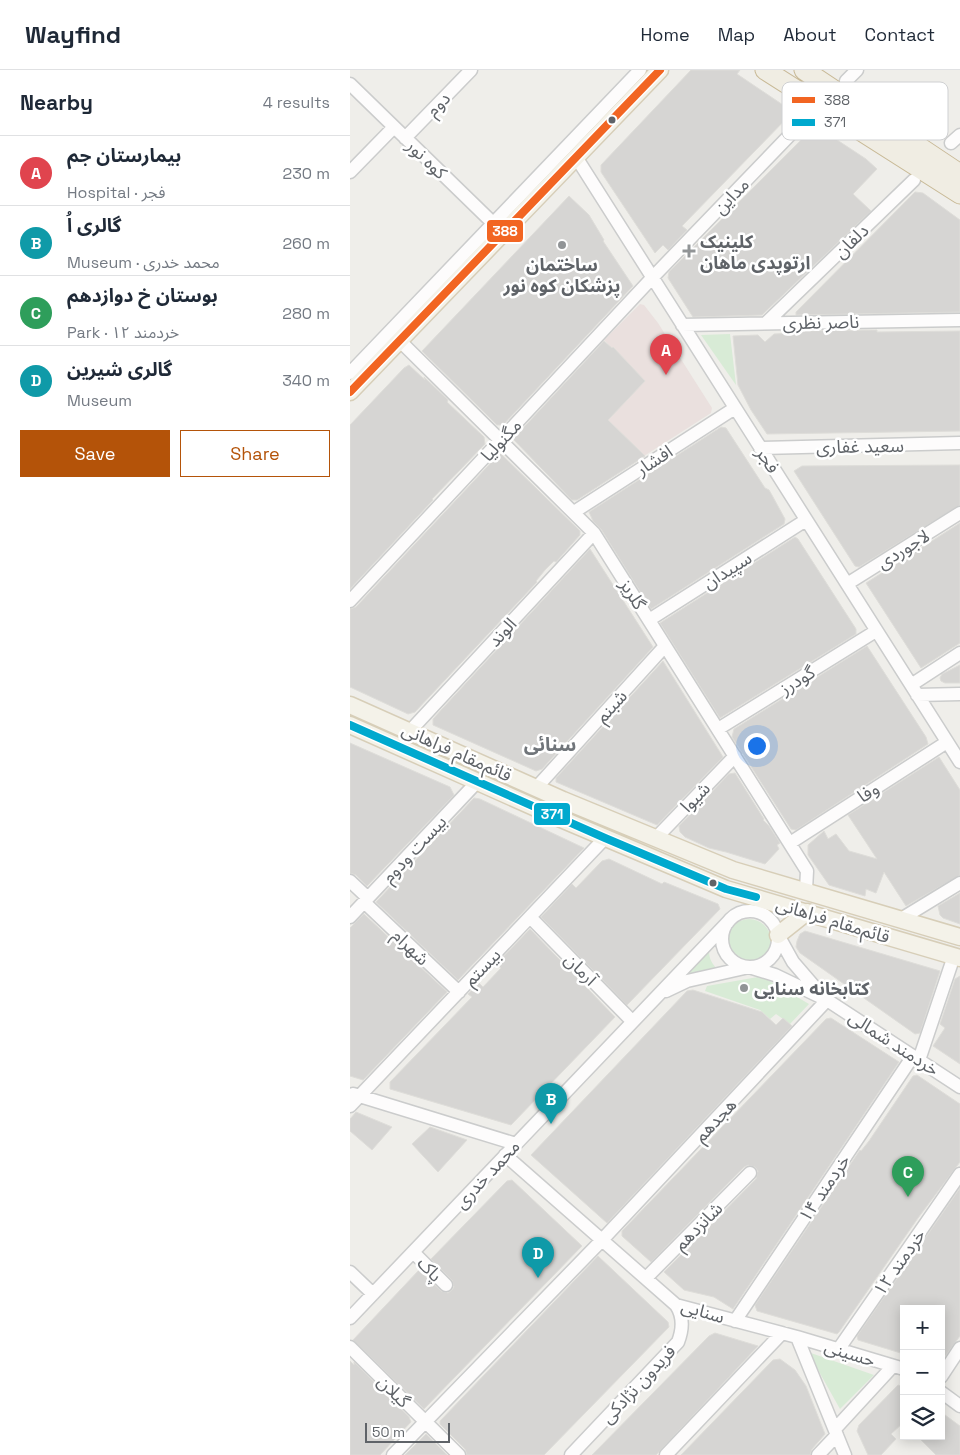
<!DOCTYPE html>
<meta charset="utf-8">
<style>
:root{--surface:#fff;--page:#f2f2f3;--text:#1f2937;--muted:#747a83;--line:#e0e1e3;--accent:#b45309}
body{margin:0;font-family:"Space Grotesk","Noto Sans Arabic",sans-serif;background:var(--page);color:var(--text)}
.controls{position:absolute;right:15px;bottom:15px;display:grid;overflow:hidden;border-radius:0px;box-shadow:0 2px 12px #0003}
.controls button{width:45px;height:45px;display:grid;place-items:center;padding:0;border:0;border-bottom:1px solid var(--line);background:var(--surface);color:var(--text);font:25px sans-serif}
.scale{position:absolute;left:15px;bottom:12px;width:85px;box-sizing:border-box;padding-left:5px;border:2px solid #5f6368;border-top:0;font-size:14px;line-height:18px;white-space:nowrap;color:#5f6368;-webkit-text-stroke:4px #fff;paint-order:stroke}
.you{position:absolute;left:406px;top:675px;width:18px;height:18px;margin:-12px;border:4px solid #fff;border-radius:50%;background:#1a73e8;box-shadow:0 0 0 8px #1a73e833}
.badge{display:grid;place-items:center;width:32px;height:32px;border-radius:50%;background:var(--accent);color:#fff;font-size:16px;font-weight:700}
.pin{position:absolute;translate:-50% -41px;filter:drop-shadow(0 1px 2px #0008)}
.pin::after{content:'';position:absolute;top:26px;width:18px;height:15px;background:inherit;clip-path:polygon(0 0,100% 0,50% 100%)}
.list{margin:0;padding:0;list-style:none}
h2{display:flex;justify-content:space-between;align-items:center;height:65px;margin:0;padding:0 20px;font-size:21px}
h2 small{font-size:16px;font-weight:400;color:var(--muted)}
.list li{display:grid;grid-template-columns:32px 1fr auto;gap:15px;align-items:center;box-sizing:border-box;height:70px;padding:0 20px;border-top:1px solid var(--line)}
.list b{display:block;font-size:19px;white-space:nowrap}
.list p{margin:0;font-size:16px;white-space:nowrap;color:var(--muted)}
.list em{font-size:16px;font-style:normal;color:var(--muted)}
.actions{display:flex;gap:10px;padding:15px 20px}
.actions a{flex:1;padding:11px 0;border:1px solid var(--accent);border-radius:0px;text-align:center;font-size:18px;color:var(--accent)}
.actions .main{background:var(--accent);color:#fff}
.icon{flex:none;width:28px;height:28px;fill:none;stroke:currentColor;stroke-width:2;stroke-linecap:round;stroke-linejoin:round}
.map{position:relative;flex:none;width:610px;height:1385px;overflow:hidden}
header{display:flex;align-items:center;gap:30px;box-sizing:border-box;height:70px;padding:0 25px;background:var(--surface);border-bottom:1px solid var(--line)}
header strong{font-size:24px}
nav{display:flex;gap:28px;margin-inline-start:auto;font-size:18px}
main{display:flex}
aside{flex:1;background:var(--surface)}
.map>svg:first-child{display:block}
</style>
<header>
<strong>Wayfind</strong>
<nav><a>Home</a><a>Map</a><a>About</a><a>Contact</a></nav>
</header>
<main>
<aside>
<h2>Nearby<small>4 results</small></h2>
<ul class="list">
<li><span class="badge" style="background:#e0444e">A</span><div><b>بیمارستان جم</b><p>Hospital · فجر</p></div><em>230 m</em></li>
<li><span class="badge" style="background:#0f9aa8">B</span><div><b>گالری اُ</b><p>Museum · محمد خدری</p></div><em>260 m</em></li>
<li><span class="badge" style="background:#2e9e5b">C</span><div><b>بوستان خ دوازدهم</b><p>Park · خردمند ۱۲</p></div><em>280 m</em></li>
<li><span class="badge" style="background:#0f9aa8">D</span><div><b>گالری شیرین</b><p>Museum</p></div><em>340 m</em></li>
</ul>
<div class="actions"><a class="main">Save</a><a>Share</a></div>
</aside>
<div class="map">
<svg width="610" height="1385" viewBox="0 0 610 1385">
<rect width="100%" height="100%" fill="#efeeea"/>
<path fill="#eae0de" d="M290,234L294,235L308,253L362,338L361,343L294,386L257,349L295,311L263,277L262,278L254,270Z"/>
<path fill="#d8ebd6" d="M380,264L386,315L351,265Z
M377 871a22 22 0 1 1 44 0a22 22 0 1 1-44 0Z
M360,873C358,886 359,891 369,901L326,909Z
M408,907L418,910L459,934L440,954L426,944L420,949L410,940L355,921L357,916Z
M458,1282L524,1305L490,1339Z"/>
<path fill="#d6d5d3" stroke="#deddd9" d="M341,0H390L387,4L439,39V46L332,156L337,160L318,180L313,175L305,183L251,102V95Z
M463,58H469L516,89L527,99L503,124L521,141L412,245L343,247L318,208L319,202Z
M565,122L573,123L610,150V242L446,245V242Z
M219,126L239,145L254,170L253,171L283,216L153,355H147L72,281Z
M527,260V262L610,261V361L417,364L401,340L388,315L383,266L408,265L415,272L424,264L446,263V261Z
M254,271L262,278L263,277L295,311L258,350L295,386L227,430H222L163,369Z
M59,295L75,310L74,307L98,330L97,332L134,367L135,374L82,429L83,430L0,519V355L54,298Z
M371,357L376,358L415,418L419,420L423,427L435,449L434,454L301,539L251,459L243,451L239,442Z
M150,383L230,461V465L206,492L204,491L195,500L186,511L187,512L65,642L58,644L0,617V539L6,537Z
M610,395V435L509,497L505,496L444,401L452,396Z
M610,453V573L571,598L516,513Z
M445,467L448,469L506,559V564L370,648L310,553Z
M240,479L303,577L192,699L186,701L83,655V649L92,639Z
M517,576L576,667L578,674L446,760L441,759L382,667L384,659Z
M313,591L373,687L307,755L206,712V708Z
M610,595V613H595L591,611L590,608L592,604Z
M0,673L100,717L104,725L17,816L6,805L0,803Z
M589,687L610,720V805L556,836L534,802L526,823L516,819L515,826L479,815L458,785V775L474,761L478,769L486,764L499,781L527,789L498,745Z
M385,703L412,746L414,749L413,750L419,756L430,773L427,775L429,779L415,794L376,782L359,778L335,767L330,762L329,756L379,704Z
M124,728L130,729L234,778L108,910L26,832Z
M259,789L312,814L314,812L368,834L370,839L277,935L191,847L222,814L226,818L252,791Z
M610,823V854L593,848L590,845L588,836Z
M14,844L97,922L13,1010L0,1006V858Z
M180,859L265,947L161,1055L40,1019V1012L122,927L118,924L129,913L133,917L151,898L146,894Z
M455,861L590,901L570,963L565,964L450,883L446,877L447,871L450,864Z
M610,906V994L583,976L595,958L590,954L605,909Z
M343,920L412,942L426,955L433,948L442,956L257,1153L181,1085L337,921Z
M481,948L549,992L383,1239L364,1227L334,1220L314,1202L406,1109L408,1101L405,1097L398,1095L394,1097L301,1192L272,1166V1161L476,949Z
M567,1005L610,1034V1092L568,1148L489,1262L487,1264L407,1241L405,1235L510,1080L511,1081L519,1071L563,1006Z
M6,1042L42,1057L22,1080L0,1061V1049Z
M80,1057L117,1070L88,1102L62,1074Z
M162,1110L232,1176L74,1339L3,1270L69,1200L91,1221L98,1223L102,1220L104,1217L102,1210L81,1189L157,1111Z
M610,1118V1266L591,1292V1239H554V1284L508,1270L507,1266Z
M248,1186L318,1252L319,1257L194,1385H117L115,1379L90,1354V1351Z
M365,1263L408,1276L306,1385H242L359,1266Z
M430,1289L445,1300L456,1316L475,1364L462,1379L460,1385H331L423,1290Z
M0,1291L4,1295V1292L59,1347L61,1352L30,1385H0Z
M548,1315L554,1317V1352L541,1364L546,1369L531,1385H518L507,1361L509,1355Z
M591,1342L610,1356V1385H586L567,1366H591Z
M76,1364L97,1385H55Z"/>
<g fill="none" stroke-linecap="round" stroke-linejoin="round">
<defs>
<path id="minor" d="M496,11L507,0
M0,14L148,158
M55,68L121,0
M601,73L610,65
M226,87L610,692
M0,102L44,57
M416,253L564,110
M332,255L610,250
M50,271L244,463L457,801L456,820
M0,303L290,0
M410,378L610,373
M224,442L385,338
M497,514L610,443
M0,531L302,208L461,43
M299,550L456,450
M561,615L610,583
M567,625L610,624
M368,659L526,561
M60,661L244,463
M186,718L315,576
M305,769L385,686
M440,773L597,672
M0,811L18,828
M14,832L109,922
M372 869a28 28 0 1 1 56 0a28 28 0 1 1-56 0Z
M0,847L127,712
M180,847L282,951
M551,849L610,813
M428,865L443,892L468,921
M316,921L337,911L399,897L425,905L477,930L610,1017
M569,990L604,886
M3,1024L166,1074
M0,1036L255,768
M155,1085L326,1235L447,1267L554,1299
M63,1182L96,1215
M0,1202L23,1224
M296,1208L400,1103
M0,1248L378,852
M385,1251L563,986
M447,1267L495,1385
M0,1277L109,1385
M488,1280L610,1104
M591,1307L610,1278
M591,1322L610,1336
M485,1359L543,1296
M43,1385L252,1170L477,930
M221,1385L328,1272C333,1259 334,1247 326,1235
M316,1385L432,1263
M468,1385L487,1365"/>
<path id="major" d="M0,322L310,0
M0,635L213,730L383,800L610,867
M0,655L204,746L376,819L610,888
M428,865L457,842"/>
<path id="highway" d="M415,0L610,124
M454,0L610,104"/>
</defs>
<use href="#minor" stroke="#cbcccc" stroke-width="15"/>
<use href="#major" stroke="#d7ceb8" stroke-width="19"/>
<use href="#highway" stroke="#c8b996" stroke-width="21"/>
<use href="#minor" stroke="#fdfcfc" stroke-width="12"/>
<use href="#major" stroke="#f4f2e9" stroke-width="16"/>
<use href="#highway" stroke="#f0ede3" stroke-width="19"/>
<defs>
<path id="bus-1" d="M0,322L310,0"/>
<path id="bus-2" d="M0,655L255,768L376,819L406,827"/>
</defs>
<use href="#bus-1" stroke="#fff" stroke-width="11"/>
<use href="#bus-2" stroke="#fff" stroke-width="11"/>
<use href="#bus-1" stroke="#f26522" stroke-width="8"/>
<use href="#bus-2" stroke="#00a9ce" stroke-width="8"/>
</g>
<g fill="#5f6368" stroke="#fff" stroke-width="2">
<circle cx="262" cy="50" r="4.5"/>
<circle cx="363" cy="813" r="4.5"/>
</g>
<g fill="#919496" stroke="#fff" stroke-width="2">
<circle cx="212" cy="175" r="5"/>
<path d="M336.5 173.5h5v5h5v5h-5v5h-5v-5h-5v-5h5z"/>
<circle cx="394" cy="918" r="5"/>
</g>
<g text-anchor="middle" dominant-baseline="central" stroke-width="5" stroke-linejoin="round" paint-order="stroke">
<g font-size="18" fill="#5f6368" stroke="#fff">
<text transform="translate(88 34) rotate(-46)">دوم</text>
<text transform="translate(77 89) rotate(44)">کوه نور</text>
<text transform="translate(381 126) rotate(-46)">مداین</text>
<text transform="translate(501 171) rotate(-44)">دلفان</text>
<text transform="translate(471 252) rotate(-1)">ناصر نظری</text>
<text transform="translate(151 370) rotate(-47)">مگنولیا</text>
<text transform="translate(510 376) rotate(-1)">سعید غفاری</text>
<text transform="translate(304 390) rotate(-33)">افشار</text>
<text transform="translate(418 390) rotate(57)">فجر</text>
<text transform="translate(553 479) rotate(-32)">لاجوردی</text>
<text transform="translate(377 500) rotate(-32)">سپیدان</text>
<text transform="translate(283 524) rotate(58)">گلریز</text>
<text transform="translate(152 562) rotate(-47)">الوند</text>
<text transform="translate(447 610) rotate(-32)">گودرز</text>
<text transform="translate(261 636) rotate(-48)">شبنم</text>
<text transform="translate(107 682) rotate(24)">قائم‌مقام فراهانی</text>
<text transform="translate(518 722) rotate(-33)">وفا</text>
<text transform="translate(345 727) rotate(-46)">شیوا</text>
<text transform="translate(64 779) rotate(-47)">بیست ودوم</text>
<text transform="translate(483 850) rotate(17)">قائم‌مقام فراهانی</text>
<text transform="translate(61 877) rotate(44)">شهرام</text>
<text transform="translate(132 897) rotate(-46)">بیستم</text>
<text transform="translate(231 899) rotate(45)">آرمان</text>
<text transform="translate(544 973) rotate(33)">خردمند شمالی</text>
<text transform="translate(365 1050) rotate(-47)">هجدهم</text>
<text transform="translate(137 1104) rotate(-47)">محمد خدری</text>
<text transform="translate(474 1118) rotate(-56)">خردمند ۱۴</text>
<text transform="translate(348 1156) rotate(-45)">شانزدهم</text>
<text transform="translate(549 1192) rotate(-55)">خردمند ۱۲</text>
<text transform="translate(80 1199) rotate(46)">پاک</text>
<text transform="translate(353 1241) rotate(16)">سنایی</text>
<text transform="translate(500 1283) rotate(17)">حسینی</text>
<text transform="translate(288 1314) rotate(-47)">فریدون نژادکی</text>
<text transform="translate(44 1321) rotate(45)">گیلان</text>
</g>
<g font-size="18" font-weight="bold" fill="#5f6368" stroke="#fff" text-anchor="start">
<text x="350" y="171">کلینیک<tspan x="350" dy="21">ارتوپدی ماهان</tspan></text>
<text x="212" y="194" text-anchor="middle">ساختمان<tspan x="212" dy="21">پزشکان کوه نور</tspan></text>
<text x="404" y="918">كتابخانه سنایی</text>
</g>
<g font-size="19" font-weight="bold" fill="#70757a" stroke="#fff">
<text x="200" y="674">سنائی</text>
</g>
</g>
<rect x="432" y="12" width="166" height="58" rx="8" fill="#fff" stroke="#cfd0d2" stroke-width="1"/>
<rect x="442" y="27" width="23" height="6" fill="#f26522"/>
<rect x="442" y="49" width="23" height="7" fill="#00a9ce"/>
<g font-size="14" fill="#5f6368">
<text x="474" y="35">388</text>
<text x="474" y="57">371</text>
</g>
<g stroke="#fff" stroke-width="2">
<rect x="136" y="149" width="38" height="24" rx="5" fill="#f26522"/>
<rect x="183" y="732" width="38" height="24" rx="5" fill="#00a9ce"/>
</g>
<g font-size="14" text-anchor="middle" font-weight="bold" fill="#fff">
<text x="155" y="166">388</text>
<text x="202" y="749">371</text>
</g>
</svg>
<div class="controls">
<button>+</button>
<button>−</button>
<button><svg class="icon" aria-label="layers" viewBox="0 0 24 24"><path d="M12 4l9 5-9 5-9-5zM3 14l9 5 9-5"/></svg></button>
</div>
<div class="scale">50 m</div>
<div class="you"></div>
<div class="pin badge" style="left:316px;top:305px;background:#e0444e">A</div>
<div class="pin badge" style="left:201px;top:1054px;background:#0f9aa8">B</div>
<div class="pin badge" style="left:558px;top:1127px;background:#2e9e5b">C</div>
<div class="pin badge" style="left:188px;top:1208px;background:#0f9aa8">D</div>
</div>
</main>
